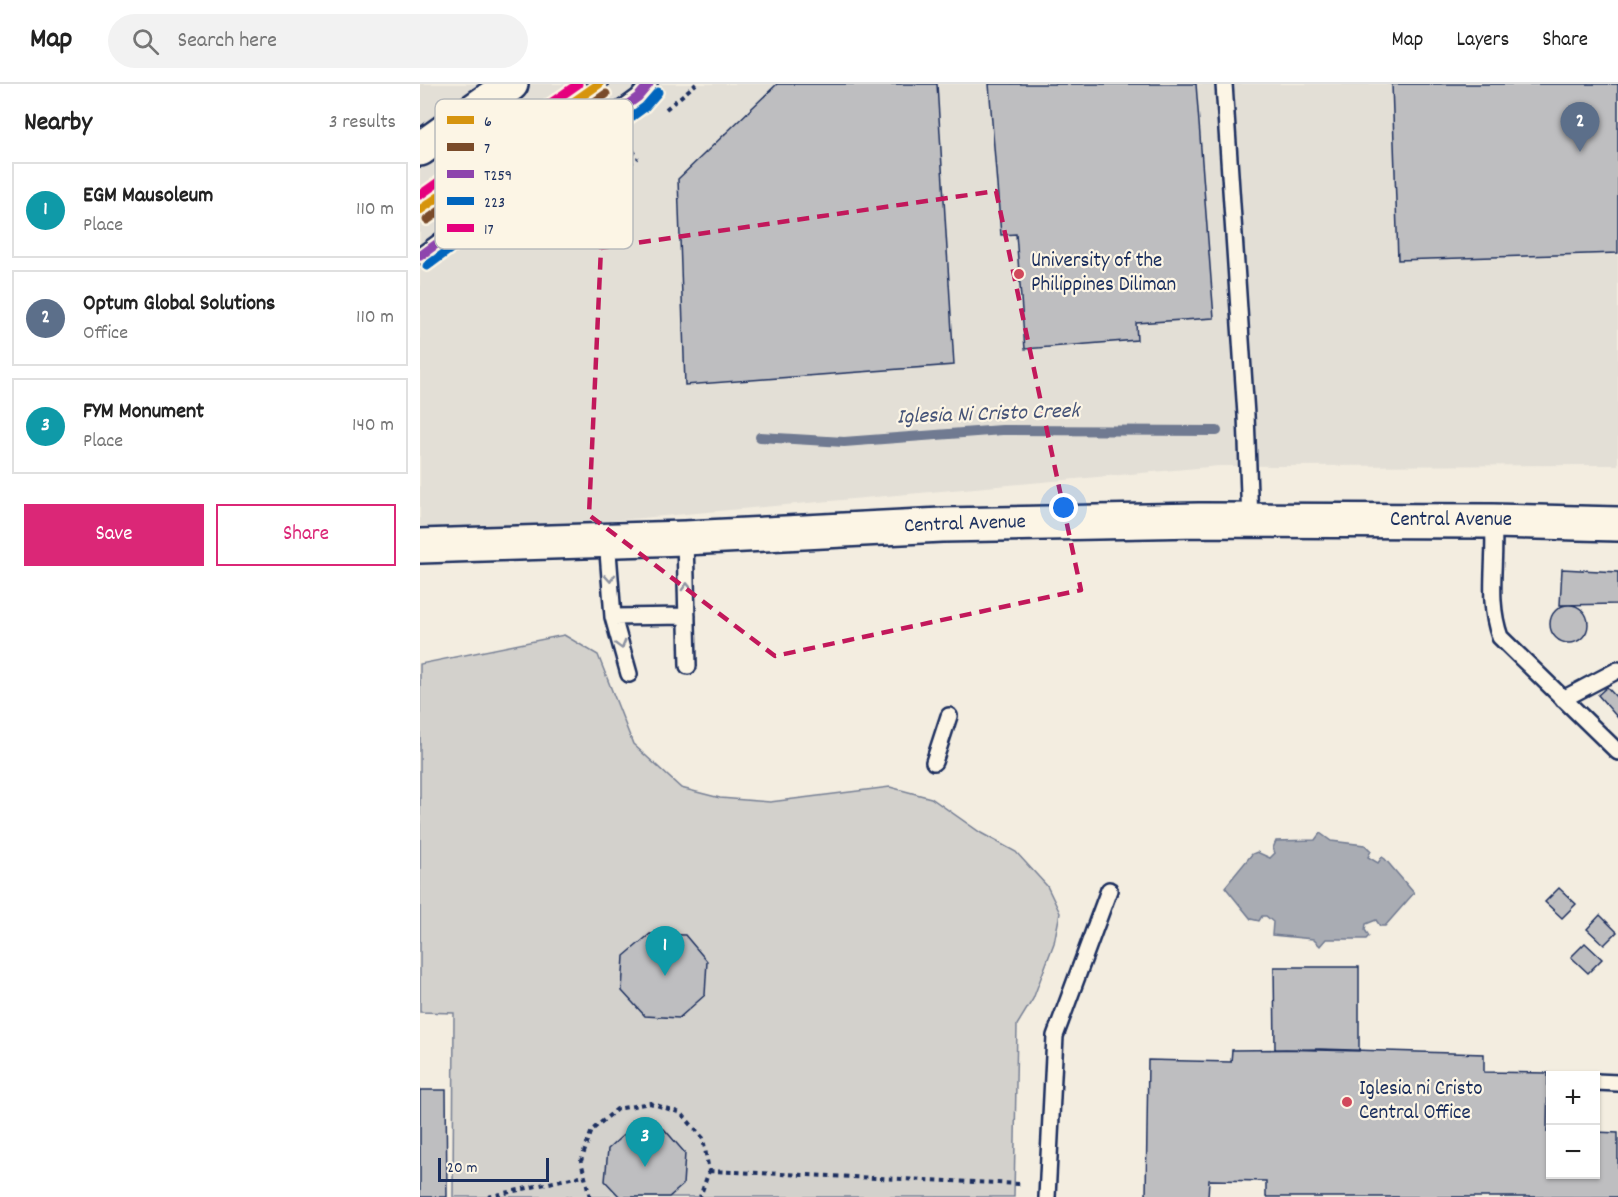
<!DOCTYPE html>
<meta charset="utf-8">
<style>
:root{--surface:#fff;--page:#f2f2f2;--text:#222;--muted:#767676;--line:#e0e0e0;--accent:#db2777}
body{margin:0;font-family:Dekko,sans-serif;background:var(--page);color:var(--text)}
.controls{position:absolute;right:18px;bottom:18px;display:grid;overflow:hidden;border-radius:0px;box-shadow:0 2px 4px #0004}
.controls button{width:54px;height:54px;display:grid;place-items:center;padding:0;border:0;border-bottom:2px solid var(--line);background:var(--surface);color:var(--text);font:30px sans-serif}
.scale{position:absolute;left:18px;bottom:15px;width:111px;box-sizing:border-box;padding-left:6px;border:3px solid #1b2f5e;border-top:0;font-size:16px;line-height:21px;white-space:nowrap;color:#1b2f5e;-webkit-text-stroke:4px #fcf5e5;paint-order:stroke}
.you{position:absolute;left:644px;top:424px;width:21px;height:21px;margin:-15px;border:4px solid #fff;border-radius:50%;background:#1a73e8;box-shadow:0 0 0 9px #1a73e833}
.badge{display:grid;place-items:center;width:39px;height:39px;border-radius:50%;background:var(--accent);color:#fff;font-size:20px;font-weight:700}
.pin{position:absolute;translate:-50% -50px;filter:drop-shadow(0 2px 3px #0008)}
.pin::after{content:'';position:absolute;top:32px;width:21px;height:18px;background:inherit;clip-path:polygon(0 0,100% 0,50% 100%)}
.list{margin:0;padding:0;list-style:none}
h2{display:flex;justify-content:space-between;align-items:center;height:78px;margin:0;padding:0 24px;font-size:26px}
h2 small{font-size:20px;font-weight:400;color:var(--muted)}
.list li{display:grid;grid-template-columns:39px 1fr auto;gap:18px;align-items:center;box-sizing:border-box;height:96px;margin:0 12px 12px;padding:0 12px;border:2px solid var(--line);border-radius:0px}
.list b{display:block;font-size:22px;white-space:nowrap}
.list p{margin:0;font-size:20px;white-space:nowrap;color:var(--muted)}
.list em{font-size:20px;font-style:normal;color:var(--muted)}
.actions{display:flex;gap:12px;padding:18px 24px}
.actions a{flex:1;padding:14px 0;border:2px solid var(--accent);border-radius:0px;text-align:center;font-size:21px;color:var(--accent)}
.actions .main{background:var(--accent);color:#fff}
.icon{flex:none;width:33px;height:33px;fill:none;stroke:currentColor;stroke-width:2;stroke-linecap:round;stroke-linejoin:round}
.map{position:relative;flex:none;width:1198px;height:1113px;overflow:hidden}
header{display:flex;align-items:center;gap:36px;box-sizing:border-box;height:84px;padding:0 30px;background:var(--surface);border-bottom:2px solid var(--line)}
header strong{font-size:28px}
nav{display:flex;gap:33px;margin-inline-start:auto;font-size:21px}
.search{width:420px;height:54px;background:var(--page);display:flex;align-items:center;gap:15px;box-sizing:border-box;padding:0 21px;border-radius:33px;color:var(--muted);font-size:22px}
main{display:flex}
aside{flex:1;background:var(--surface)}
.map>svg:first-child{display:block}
</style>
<header>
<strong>Map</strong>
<div class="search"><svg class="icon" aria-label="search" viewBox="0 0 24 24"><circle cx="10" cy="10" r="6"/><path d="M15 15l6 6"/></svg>Search here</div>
<nav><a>Map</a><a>Layers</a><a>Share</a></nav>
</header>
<main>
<aside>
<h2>Nearby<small>3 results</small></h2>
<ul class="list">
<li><span class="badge" style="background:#0f9aa8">1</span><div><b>EGM Mausoleum</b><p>Place</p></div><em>110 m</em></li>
<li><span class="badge" style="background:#5c6f8a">2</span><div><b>Optum Global Solutions</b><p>Office</p></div><em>110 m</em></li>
<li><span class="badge" style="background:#0f9aa8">3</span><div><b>FYM Monument</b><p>Place</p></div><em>140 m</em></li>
</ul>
<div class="actions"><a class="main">Save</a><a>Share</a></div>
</aside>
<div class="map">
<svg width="1198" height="1113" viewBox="0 0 1198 1113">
<rect width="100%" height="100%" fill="#f3ede0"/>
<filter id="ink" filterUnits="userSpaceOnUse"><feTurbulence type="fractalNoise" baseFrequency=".0167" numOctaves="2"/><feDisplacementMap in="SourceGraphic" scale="12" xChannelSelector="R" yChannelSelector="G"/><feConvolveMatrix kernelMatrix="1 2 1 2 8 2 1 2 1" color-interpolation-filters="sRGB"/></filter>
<g filter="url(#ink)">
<path fill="#e3dfd6" d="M0,0H1198V381L799,382L0,454Z"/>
<path fill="#d3d1cc" stroke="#778095" stroke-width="1.5" d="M144,551L178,571L213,660L261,704L300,714L350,718L470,703L511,714L561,749L596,768L627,802L640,829L634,859L613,915L597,941L594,1113H33L34,929L0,928V580Z"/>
<path fill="#a9acb3" stroke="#707a91" stroke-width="1.5" d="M900,749L911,757L945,761L951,767L948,773L958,779L962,773L965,775L994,809L965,842H960L956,836L946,840L945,846L949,852L946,855H906L900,862L893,855L852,851L853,838L846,832H842L839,837L831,835L805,803L832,770L837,768L850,774L855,769L853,764L856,757L895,756Z"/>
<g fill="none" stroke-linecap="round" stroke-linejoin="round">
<path stroke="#707a91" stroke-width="10" d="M340,353L424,358L582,346L797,347"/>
</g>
<path fill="#bebec0" stroke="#1b2f5e" stroke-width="1.5" d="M357,0H517L534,281L265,301L258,95Z
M569,0H776L794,234L716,239L717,256L605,265L596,150L581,151Z
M972,0H1198V169L978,176Z
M1142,485L1198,488V520L1140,521Z
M1130 540a19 19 0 1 1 38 0a19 19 0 1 1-38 0Z
M1187,603L1198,615V634L1178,611Z
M1139,804L1156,820L1142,834L1125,818Z
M1180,831L1197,848L1184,861L1167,845Z
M230,850L265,851L287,877L285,911L259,934L225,932L202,907L204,872Z
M1165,859L1182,875L1168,889L1151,873Z
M854,883H939V967L855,965Z
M900,965L1064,970V988L1128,989L1127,1048H1130V1090H1176V1048L1198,1049V1113H846V1097L789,1096L788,1113H726L728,976L811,978L812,966Z
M0,1006H26L27,1113H0Z
M212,1043L244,1045L265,1069L263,1101L249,1113H200L185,1097L188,1065Z"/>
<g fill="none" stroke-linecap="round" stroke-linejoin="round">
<defs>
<path id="lane" d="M804,0L826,331L830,437
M0,126L179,0
M0,172L218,13L229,0
M1073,437C1077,477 1066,514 1080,553L1198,668
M265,454L268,582
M187,455L193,533L209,590
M193,533L267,532
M1143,615L1198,586
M514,678L529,632
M1176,998L1198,999
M627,1113L635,952L689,806"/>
<path id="secondary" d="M0,462L265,454L522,441L779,436L1073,437L1198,440"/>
<path id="primary" d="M0,65L91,0"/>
</defs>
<use href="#lane" stroke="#1b2f5e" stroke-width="20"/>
<use href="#secondary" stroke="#1b2f5e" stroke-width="38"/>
<use href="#primary" stroke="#1b2f5e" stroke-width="38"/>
<path stroke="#1b2f5e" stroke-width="4" stroke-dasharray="4.5 4.5" stroke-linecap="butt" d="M246,25L276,0
M173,82L211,55
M143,126L218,74
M289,1087L602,1100
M68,1113L164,1091
M170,1113L161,1077L172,1046L197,1025L230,1019L261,1029L283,1054L289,1087L280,1113"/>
<use href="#lane" stroke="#fcf5e5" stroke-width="15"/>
<use href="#secondary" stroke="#fcf5e5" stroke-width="33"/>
<use href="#primary" stroke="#fcf5e5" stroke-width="33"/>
<path stroke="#1b2f5e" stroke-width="4" stroke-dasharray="4.5 4.5" stroke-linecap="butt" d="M166,0L218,74"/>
<defs>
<path id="bus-1" d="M0,126L179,0"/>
<path id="bus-2" d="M7,136L186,10"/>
<path id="bus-3" d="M0,172L218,13L229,0"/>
<path id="bus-4" d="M7,182L225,23L238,8"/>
<path id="bus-5" d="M0,111L158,0"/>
</defs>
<use href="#bus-1" stroke="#fcf5e5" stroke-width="14"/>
<use href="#bus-2" stroke="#fcf5e5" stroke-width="14"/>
<use href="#bus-3" stroke="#fcf5e5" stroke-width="14"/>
<use href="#bus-4" stroke="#fcf5e5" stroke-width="14"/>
<use href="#bus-5" stroke="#fcf5e5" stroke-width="14"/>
<use href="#bus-1" stroke="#d6940e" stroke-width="9"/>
<use href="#bus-2" stroke="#7a4b2a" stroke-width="9"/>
<use href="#bus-3" stroke="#8e44ad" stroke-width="9"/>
<use href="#bus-4" stroke="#0065bd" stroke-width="9"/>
<use href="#bus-5" stroke="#e5007d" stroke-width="9"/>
</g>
<defs><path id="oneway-chevron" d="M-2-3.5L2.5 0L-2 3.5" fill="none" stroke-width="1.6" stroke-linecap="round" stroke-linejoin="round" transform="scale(1.5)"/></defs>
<g stroke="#8c92a2">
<use href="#oneway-chevron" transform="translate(190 494) rotate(86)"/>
<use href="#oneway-chevron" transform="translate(267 503) rotate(-91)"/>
<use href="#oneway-chevron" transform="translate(201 561) rotate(74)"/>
</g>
</g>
<path fill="none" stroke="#c2185b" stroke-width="4.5" stroke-dasharray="12 8" stroke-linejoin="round" d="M576,107L661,506L355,572L169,431L181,164Z"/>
<g fill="#d1495b" stroke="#fcf5e5" stroke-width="2">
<circle cx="599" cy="190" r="6"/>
<circle cx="927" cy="1018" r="6"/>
</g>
<g text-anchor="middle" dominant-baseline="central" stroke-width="4.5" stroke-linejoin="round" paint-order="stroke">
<g font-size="21" fill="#1b2f5e" stroke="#fcf5e5" text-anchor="start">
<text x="611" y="178">University of the<tspan x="611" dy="24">Philippines Diliman</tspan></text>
<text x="939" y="1006">Iglesia ni Cristo<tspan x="939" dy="24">Central Office</tspan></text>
</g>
<g font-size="21" fill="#1b2f5e" stroke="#fcf5e5">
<text x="1031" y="437">Central Avenue</text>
<text transform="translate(545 441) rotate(-2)">Central Avenue</text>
</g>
<g font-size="22" font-style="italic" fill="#465478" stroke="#fcf5e5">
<text transform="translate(568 331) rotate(-2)">Iglesia Ni Cristo Creek</text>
</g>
</g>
<rect x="15" y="15" width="198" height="150" rx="9" fill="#fcf5e5" stroke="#b8babc" stroke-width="1.5"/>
<rect x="27" y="32" width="27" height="8" fill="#d6940e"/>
<rect x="27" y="59" width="27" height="8" fill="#7a4b2a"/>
<rect x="27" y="86" width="27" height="8" fill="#8e44ad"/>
<rect x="27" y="113" width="27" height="8" fill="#0065bd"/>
<rect x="27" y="140" width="27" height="8" fill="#e5007d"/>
<g font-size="16" fill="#1b2f5e">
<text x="64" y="42">6</text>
<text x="64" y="69">7</text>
<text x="64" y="96">T259</text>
<text x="64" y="123">223</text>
<text x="64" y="150">17</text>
</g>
</svg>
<div class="controls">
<button>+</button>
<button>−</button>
</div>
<div class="scale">20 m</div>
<div class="you"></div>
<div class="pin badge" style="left:245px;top:892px;background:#0f9aa8">1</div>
<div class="pin badge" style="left:1160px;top:68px;background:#5c6f8a">2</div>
<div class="pin badge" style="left:225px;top:1083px;background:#0f9aa8">3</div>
</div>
</main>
